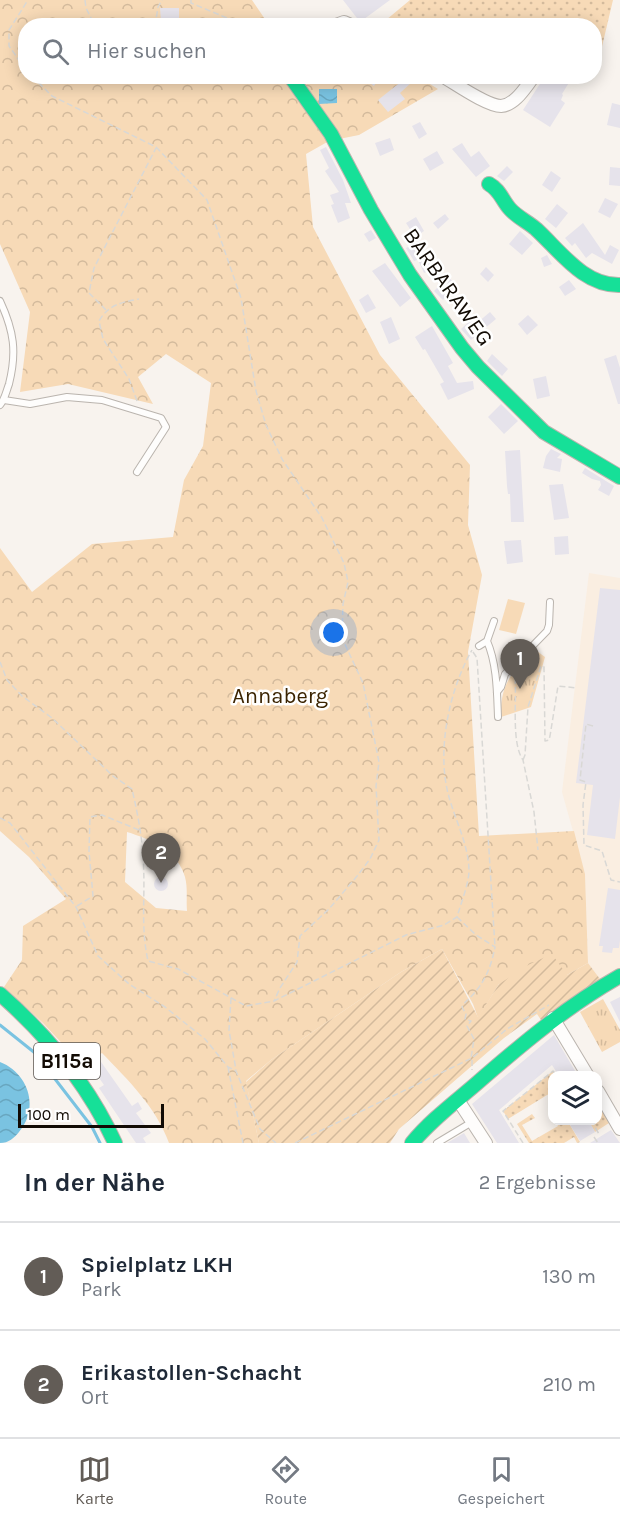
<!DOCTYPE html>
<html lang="de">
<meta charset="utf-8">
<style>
:root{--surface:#fff;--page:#f6f6f7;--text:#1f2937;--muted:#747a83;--line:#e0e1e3;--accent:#625c56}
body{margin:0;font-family:Karla,sans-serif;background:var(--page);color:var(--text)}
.controls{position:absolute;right:18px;bottom:18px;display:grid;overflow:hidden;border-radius:12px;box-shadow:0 3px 15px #0003}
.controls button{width:54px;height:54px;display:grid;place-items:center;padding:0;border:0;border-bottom:2px solid var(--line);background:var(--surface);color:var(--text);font:30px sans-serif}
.scale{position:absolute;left:18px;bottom:15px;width:146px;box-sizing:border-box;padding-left:6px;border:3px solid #120b04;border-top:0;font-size:16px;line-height:21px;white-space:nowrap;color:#120b04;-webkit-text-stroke:4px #fff;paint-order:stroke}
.you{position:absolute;left:334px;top:633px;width:21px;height:21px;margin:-15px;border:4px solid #fff;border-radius:50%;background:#1a73e8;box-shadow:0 0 0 9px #1a73e833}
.badge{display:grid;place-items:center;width:39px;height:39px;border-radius:50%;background:var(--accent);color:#fff;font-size:20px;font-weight:700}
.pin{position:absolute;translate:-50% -50px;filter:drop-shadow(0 2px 3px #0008)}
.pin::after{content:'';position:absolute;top:32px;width:21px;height:18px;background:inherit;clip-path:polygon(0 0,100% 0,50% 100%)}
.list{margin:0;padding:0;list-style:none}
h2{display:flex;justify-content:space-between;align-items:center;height:78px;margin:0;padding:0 24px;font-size:26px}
h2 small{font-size:20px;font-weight:400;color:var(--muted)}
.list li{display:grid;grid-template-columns:39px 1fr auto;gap:18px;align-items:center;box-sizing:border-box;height:108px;padding:0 24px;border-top:2px solid var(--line)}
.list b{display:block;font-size:22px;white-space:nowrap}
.list p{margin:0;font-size:20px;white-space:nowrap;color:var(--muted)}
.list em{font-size:20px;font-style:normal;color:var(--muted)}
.icon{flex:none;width:33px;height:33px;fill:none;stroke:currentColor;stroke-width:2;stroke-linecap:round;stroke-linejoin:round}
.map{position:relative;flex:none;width:620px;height:1143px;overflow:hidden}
.search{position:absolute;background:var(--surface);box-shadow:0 3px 15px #0003;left:18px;right:18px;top:18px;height:66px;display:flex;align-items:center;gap:15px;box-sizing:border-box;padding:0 21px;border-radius:24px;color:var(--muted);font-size:22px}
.sheet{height:294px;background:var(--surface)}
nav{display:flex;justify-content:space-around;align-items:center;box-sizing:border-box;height:84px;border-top:2px solid var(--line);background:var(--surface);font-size:16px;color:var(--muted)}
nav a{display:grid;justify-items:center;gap:3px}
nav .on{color:var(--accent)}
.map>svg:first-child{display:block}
</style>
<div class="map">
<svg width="620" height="1143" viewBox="0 0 620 1143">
<defs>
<pattern id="grass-dots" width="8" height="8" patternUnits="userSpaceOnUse" patternTransform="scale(1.5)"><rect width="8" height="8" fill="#f7dab7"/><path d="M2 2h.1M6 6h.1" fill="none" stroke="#d3ba9c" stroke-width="1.8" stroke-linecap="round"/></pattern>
<pattern id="forest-crowns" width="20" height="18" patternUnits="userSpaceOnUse" patternTransform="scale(1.5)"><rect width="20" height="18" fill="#f7dab7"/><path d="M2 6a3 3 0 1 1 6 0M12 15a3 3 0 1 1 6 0" fill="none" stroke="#d3ba9c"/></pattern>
<pattern id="park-tufts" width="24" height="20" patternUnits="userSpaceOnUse" patternTransform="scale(1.5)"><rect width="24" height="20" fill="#f7dab7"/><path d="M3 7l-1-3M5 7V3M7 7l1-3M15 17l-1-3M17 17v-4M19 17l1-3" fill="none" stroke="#d3ba9c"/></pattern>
<pattern id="garden-furrows" width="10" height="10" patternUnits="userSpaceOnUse" patternTransform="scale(1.5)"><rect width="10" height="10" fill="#f7dab7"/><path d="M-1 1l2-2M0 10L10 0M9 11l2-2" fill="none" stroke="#d3ba9c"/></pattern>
<pattern id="water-waves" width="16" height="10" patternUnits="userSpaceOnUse" patternTransform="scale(1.5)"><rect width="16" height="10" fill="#7ac3e1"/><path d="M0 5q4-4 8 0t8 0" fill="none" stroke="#68a6bf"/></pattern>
</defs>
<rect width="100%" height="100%" fill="#f8f3ee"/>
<path fill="#faeee1" d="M589,573L620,578V970L600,979L588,963L585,874L562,792Z"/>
<path fill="url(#grass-dots)" d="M410,0H613L600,55L595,53L594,26L380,25Z
M553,1071L557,1075L552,1076V1092L508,1119L503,1111Z
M598,1103L609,1123L595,1132L589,1122L586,1124L584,1121L598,1120Z
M532,1114L535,1118L522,1125L532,1141L558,1126L556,1121L567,1120L580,1142L577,1143L574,1137L564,1143H529L517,1124Z"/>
<path fill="url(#forest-crowns)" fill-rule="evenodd" d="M0,0H252L269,25L26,26V76H417L438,89L359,135L329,141L306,154L313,227L380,355L470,465L468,525L482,575L468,652L479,836L574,831L585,874L588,963L567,975L499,984L478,1018L473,1004L442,949L401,972L271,1060L246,1081L259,1143H169C156,1107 128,1080 102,1053L82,1065L43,1023L4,987L22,960L23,926L66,899L29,857L0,831V548L32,592L92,544L173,537L184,480L203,446L211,383L166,354L138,377L153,404L68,384L20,392L30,312L0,244ZM127,832C150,839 178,851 185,877C188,888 186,901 187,911L156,908L125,882Z"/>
<path fill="url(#park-tufts)" d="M534,649L545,657L531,707L501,717C500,683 512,673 534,649Z
M603,999L620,1030V1042L602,1052L580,1012Z"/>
<path fill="url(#garden-furrows)" d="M442,949L478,1017L499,984L530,964L552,954L567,975L588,963L600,979L541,1020L537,1014L504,1038L399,1129L390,1143H259L246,1082L271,1060L401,972Z"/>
<path fill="#f7dab7" d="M508,599L525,603L516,634L499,630Z"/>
<path fill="url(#water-waves)" d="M319,89H337V103L319,104Z
M0,1062C28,1073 40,1107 19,1132C14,1138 9,1143 0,1143Z"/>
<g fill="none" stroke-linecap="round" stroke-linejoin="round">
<path stroke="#7ac3e1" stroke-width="3" d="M0,1025L35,1053L92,1127L100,1143"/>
</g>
<path fill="#e6e3eb" d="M343,0H390L360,22Z
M160,8H179V22H161Z
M360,76H380L374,86Z
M545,76H573L562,94L563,95L561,100L565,103L550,127L523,110Z
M407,77L412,82L400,93L405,99L388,112L378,100Z
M612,103L620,105V128L607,125Z
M420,122L427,134L419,139L412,126Z
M390,138L394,150L380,156L375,143Z
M462,143L471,157L479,151L490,166L476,177L452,149Z
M326,147L343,180L351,203H345L350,218L338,223L331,205L334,204L330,195L339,192L325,171L329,168L320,150Z
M437,151L444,163L430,171L423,159Z
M507,166L513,172L504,181L497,176Z
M610,167L620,168V186L609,185Z
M551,171L561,178L552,192L542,185Z
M605,198L618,204L610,218L598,212Z
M557,204L568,213L556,228L545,219Z
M445,214L449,219L438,229L433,223Z
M416,217L424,231L415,237L406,223Z
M583,223L605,255L610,245L619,250L612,264L592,253L586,258L575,243L572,246L565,238Z
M371,230L376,238L369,242L364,234Z
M520,231L533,243L522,255L509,244Z
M412,245L420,259L414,261L406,248Z
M547,255L552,264L544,267L541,258Z
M431,257L436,268L424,273L419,262Z
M385,263L411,298L400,307L372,271Z
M486,267L494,275L488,282L480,274Z
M448,277L457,285L443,300L434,291Z
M569,280L576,289L565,296L559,287Z
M368,294L376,308L366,313L359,300Z
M490,312L496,319L471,340L461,329L473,318L477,323Z
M528,315L538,325L527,335L518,324Z
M391,317L400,339L389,344L380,322Z
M432,326L453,363L448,366L457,383L473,381L474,389L448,400L440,384L444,382L425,349L423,350L415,337Z
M492,354L508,369L502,376L487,361Z
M616,355L620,368V404H618L604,359Z
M546,376L550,396L537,399L533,379Z
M501,404L518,421L504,434L488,417Z
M551,449L561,454L557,458L562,459L560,472L543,468L546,456Z
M520,450L524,522H511L510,494H508L507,486L505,451Z
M585,468L614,486L609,496L598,490L601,485L600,481L592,479L582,473Z
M563,484L569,518L554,520L549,485Z
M568,536L569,554L555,555L554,537Z
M521,540L523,562L507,564L504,541Z
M600,588L620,590V797L615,839L587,835L593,785L576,783Z
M154 884a7 7 0 1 1 14 0a7 7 0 1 1-14 0Z
M608,888L620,890V940L619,948H613L612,953L602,952L603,946H599Z
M620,997V1022L610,1002Z
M554,1035L578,1076H559L552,1065L499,1110L519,1143H497L472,1104Z
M99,1059L132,1106L138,1102L142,1109L136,1113L151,1133L143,1138L146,1143H136L99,1088L104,1085L90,1065Z
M567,1120H584L586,1124L589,1121L595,1132L580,1141Z
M611,1130L620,1143H590Z
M464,1133L470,1143H447Z"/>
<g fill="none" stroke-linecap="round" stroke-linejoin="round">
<defs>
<path id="lane" d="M0,301C14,331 17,352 9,384C6,392 5,399 0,405
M4,400L30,404L67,397L102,400L161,418L166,427L137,472
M487,641C497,664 497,692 498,717
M479,646L487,641L494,621
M497,692L501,687L505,674L547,631L549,625L550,602
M437,1143L472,1122"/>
<path id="street" d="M333,26L344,22L353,26
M442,76C456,84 487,106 501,106C515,105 525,88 532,79
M553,1018L588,1076
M598,1091L620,1129
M458,1100L486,1143"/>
<path id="fast" d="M290,76L331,134L371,210L410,275L462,348L478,367L544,432L620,477
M489,184C500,190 502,200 510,209C517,217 528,222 536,229C561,252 584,286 620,285
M0,994C49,1037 88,1084 115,1143
M412,1143C431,1120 454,1103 476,1084C522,1044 567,1006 620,976"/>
</defs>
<use href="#lane" stroke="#bab4ae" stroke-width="8"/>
<use href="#street" stroke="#bab4ae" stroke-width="14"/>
<use href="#fast" stroke="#bab4ae" stroke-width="16"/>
<path stroke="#d9d8d5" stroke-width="1.5" stroke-dasharray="6 3" stroke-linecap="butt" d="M85,0L86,8L92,20L106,26
M191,0V3L239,23L240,26
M155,26L158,7L162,0
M26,70L9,46V30L28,0
M32,76L52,96L156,147L207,200L241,298L256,391L266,425L282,459L322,518L344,563L348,582L343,604L342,638L363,683L379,762L376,786L379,840L370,859L358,875L329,909L300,936L297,962L280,988L274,1001
M106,310L89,293L94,268L156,148
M137,401L129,379L103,339L99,321C108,305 122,302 139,299
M473,652L477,658L495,947
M0,662L7,680L22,696L52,718L113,776L132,789C137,811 142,835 143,858C146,895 140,924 148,961L178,969L246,1006L274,1001L406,935L444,925L457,917C461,903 468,886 469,872C469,846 456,822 449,797C436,752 449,690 472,650
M515,678C517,699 511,743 523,760L534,812L538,850
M593,726L586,724L580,780L586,782L583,805L584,845L602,851L611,880L620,882
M523,760L525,755L528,707L541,666L544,667L545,741L549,740L550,736L558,686L577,688
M0,818L10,823L76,907L98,956L129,984L165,1007L205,1039L228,1067L236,1071L260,1129L276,1143
M77,906L93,896L89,851L90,817L102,815L139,830
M457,917L476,935L495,947C492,963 486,980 475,992C471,998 465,1001 462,1007L466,1014L465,1019L471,1021L467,1026L474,1039L471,1058
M231,998L229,1030L236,1070
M472,1060V1070
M228,1067L243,1143
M591,1120L599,1134
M594,1137L598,1143
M295,1143L472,1058L507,1029L549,1005
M523,1143L503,1111L553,1071L557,1076"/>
<use href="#lane" stroke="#fefdfc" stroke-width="6"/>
<use href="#street" stroke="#fefdfc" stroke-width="12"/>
<use href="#fast" stroke="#16e098" stroke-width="14"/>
</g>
<g text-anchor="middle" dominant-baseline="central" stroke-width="5" stroke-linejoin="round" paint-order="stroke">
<rect fill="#fff" stroke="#59544f" stroke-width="1.5" x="34" y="1043" width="66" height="36" rx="4.5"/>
<g font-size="21" font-weight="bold" fill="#120b04">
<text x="67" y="1061">B115a</text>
</g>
<g font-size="22" fill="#120b04" stroke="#fff">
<text transform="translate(448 287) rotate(55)">BARBARAWEG</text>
</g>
<g font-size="22" fill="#3b2402" stroke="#fff">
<text x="280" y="696">Annaberg</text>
</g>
</g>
</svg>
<div class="controls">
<button><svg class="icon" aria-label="layers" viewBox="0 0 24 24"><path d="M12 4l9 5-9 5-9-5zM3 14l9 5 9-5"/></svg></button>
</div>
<div class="scale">100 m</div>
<div class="you"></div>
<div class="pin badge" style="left:520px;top:689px">1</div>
<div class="pin badge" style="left:161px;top:883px">2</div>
<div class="search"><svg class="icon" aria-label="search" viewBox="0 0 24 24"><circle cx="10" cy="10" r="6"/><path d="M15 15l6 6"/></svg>Hier suchen</div>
</div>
<section class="sheet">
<h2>In der Nähe<small>2 Ergebnisse</small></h2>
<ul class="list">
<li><span class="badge">1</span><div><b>Spielplatz LKH</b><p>Park</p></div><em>130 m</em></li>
<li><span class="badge">2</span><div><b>Erikastollen-Schacht</b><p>Ort</p></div><em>210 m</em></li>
</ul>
</section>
<nav>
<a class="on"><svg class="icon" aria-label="map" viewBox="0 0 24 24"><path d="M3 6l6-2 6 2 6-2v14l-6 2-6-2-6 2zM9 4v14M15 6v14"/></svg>Karte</a>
<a><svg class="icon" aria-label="directions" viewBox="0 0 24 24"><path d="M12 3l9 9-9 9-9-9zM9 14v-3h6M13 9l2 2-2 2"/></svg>Route</a>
<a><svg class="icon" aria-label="saved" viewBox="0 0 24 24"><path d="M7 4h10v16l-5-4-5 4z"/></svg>Gespeichert</a>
</nav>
